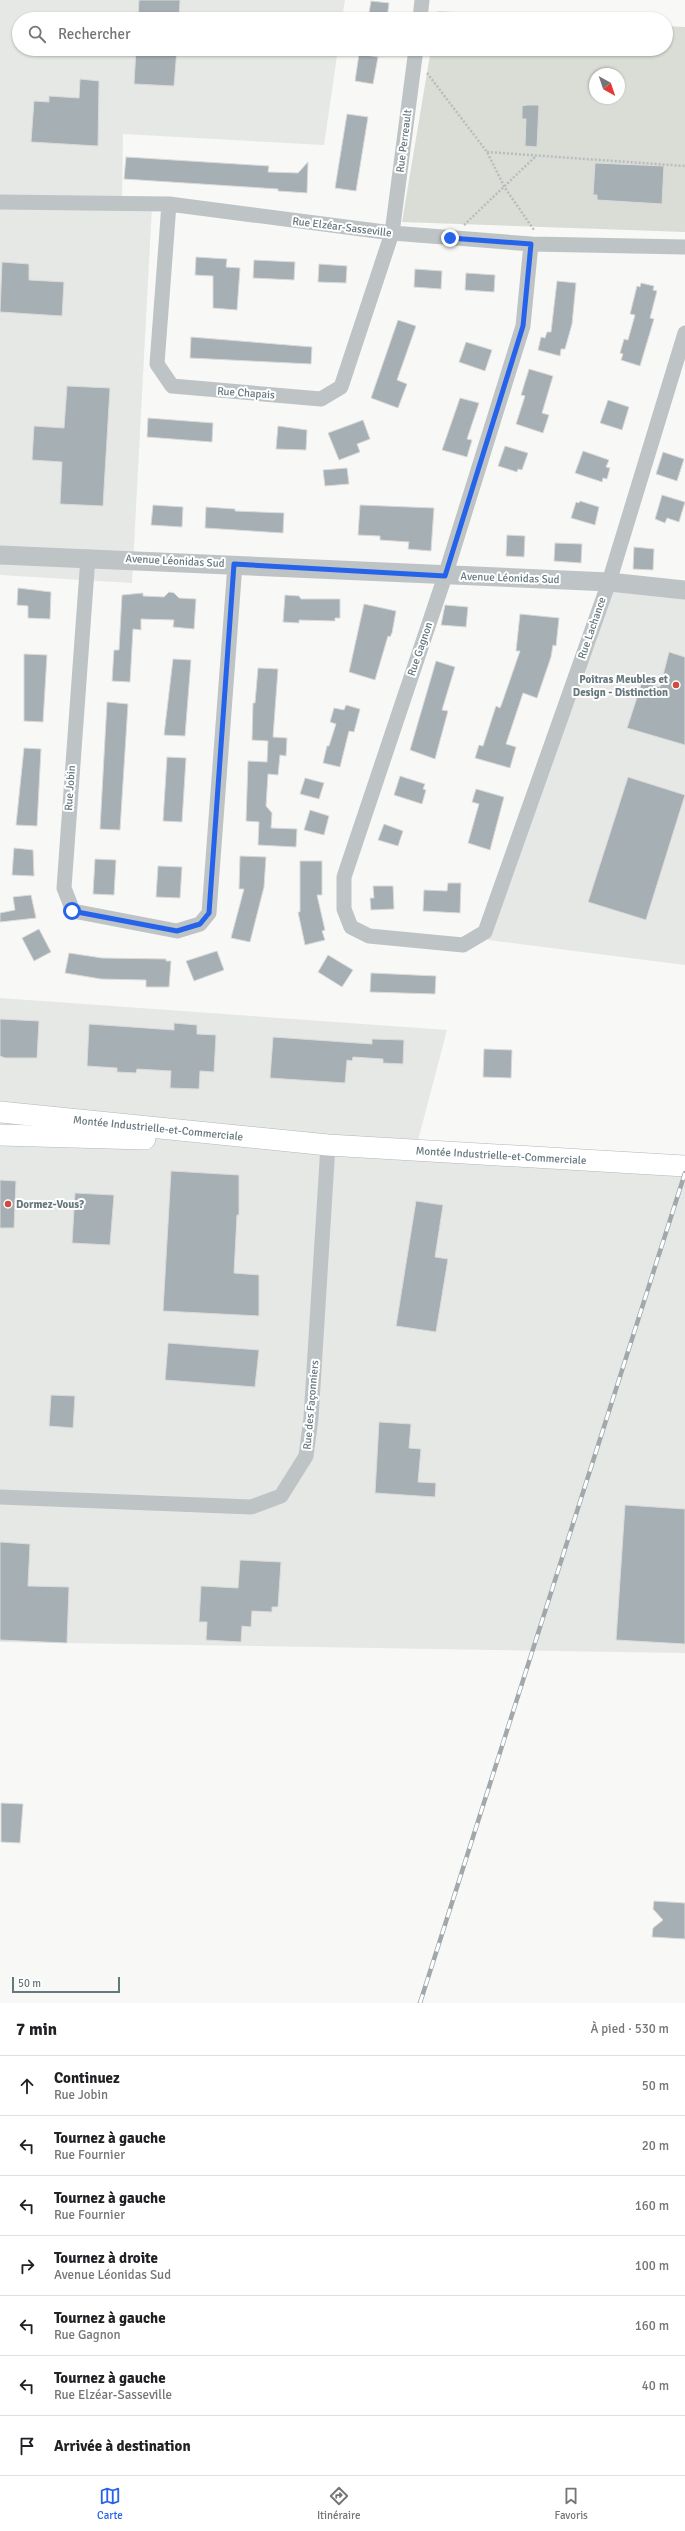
<!DOCTYPE html>
<html lang="fr">
<meta charset="utf-8">
<style>
:root{--surface:#fff;--page:#f6f6f6;--text:#202124;--muted:#757577;--line:#e0e0e0;--accent:#2563eb}
body{margin:0;font-family:Signika,sans-serif;background:var(--page);color:var(--text)}
.compass{position:absolute;left:589px;top:68px;width:36px;height:36px;border-radius:50%;background:var(--surface);box-shadow:0 1px 3px #0004;rotate:140deg}
.scale{position:absolute;left:12px;bottom:10px;width:108px;box-sizing:border-box;padding-left:4px;border:2px solid #66777e;border-top:0;font-size:11px;line-height:14px;white-space:nowrap;color:#66777e;-webkit-text-stroke:3px #fff;paint-order:stroke}
.stop{position:absolute;width:12px;height:12px;margin:-9px;border:3px solid #2563eb;border-radius:50%;background:#fff}
.stop.end{background:#2563eb;border-color:#fff;box-shadow:0 1px 4px #0008}
.list{margin:0;padding:0;list-style:none}
h2{display:flex;justify-content:space-between;align-items:center;height:52px;margin:0;padding:0 16px;font-size:17px}
h2 small{font-size:13px;font-weight:400;color:var(--muted)}
.list li{display:grid;grid-template-columns:26px 1fr auto;gap:12px;align-items:center;box-sizing:border-box;height:60px;padding:0 16px;border-top:1px solid var(--line)}
.list b{display:block;font-size:15px;white-space:nowrap}
.list p{margin:0;font-size:13px;white-space:nowrap;color:var(--muted)}
.list em{font-size:13px;font-style:normal;color:var(--muted)}
.icon{flex:none;width:22px;height:22px;fill:none;stroke:currentColor;stroke-width:2;stroke-linecap:round;stroke-linejoin:round}
.map{position:relative;flex:none;width:685px;height:2003px;overflow:hidden}
.search{position:absolute;background:var(--surface);box-shadow:0 1px 3px #0004;left:12px;right:12px;top:12px;height:44px;display:flex;align-items:center;gap:10px;box-sizing:border-box;padding:0 14px;border-radius:22px;color:var(--muted);font-size:15px}
.sheet{height:472px;background:var(--surface)}
nav{display:flex;justify-content:space-around;align-items:center;box-sizing:border-box;height:56px;border-top:1px solid var(--line);background:var(--surface);font-size:11px;color:var(--muted)}
nav a{display:grid;justify-items:center;gap:2px}
nav .on{color:var(--accent)}
.map>svg:first-child{display:block}
</style>
<div class="map">
<svg width="685" height="2003" viewBox="0 0 685 2003">
<rect width="100%" height="100%" fill="#f8f8f6"/>
<path fill="#e6e8e6" d="M0,0H345L342,19H19V49H338L324,145L123,134L122,205L152,206L132,583L0,575Z
M613,592L685,598V965L488,940Z
M0,998L447,1030L416,1148L685,1161V1653L0,1642Z"/>
<path fill="#d9ddd6" fill-rule="evenodd" d="M438,11L564,19H436Z
M666,26L685,27V232L402,222L431,49H666ZM595,74H619V98H595Z"/>
<path fill="#a6afb3" stroke="#dadad9" d="M139,0H180L179,19H138Z
M371,1L389,3L387,19H368Z
M136,49H177L174,86L134,84Z
M359,54L378,57L373,84L355,81Z
M80,79L99,81L98,146L31,142L34,101L49,102V96L79,98Z
M527,105H539L537,147L525,146L526,119H522V106Z
M347,114L368,117L356,191L335,188Z
M126,157L269,166L268,172L298,173L308,162L307,193L278,191V189L124,179Z
M595,163L664,166L662,204L597,200V195H593Z
M196,257L227,259L226,267L240,268L237,310L213,308V276L195,275Z
M254,260L295,262L294,280L253,278Z
M2,262L29,264V280L64,282L62,316L0,312Z
M319,264L347,266L346,283L318,282Z
M415,269L442,271L441,289L414,287Z
M466,273L495,275L494,292L465,290Z
M557,281L576,283L572,324L565,349H561L560,356L538,350L541,337L545,338L547,332H551Z
M641,283L654,286L653,290L657,291L650,318L654,319L640,366L621,360L623,354L620,353L624,339L628,340L635,315L630,314L637,286L640,287Z
M398,320L416,326L397,380L407,384L398,408L371,398Z
M191,337L312,347L311,364L190,358Z
M466,342L492,350L485,371L459,362Z
M529,369L553,376L542,413L549,415L543,433L516,424L525,396L521,395Z
M67,386L110,388L103,506L60,504L62,462L32,460L34,426L64,428Z
M460,398L479,403L467,439L472,440L467,457L442,450Z
M608,400L629,407L622,430L600,423Z
M148,418L213,423L212,442L147,437Z
M363,420L370,439L357,444L360,452L339,460L328,433Z
M278,426L307,430L306,450L276,449Z
M505,446L528,453L522,470L518,469L517,472L498,466Z
M583,451L609,460L606,467L610,468L607,479L603,478L602,482L575,473Z
M663,452L684,459L677,481L656,474Z
M347,468L349,484L325,486L323,470Z
M662,495L685,502L679,522L667,518L665,523L655,519Z
M580,501L599,507L595,525L571,518L576,502L579,503Z
M153,505L183,507L182,527L151,525Z
M360,505L434,508L431,551L408,549L409,542L380,540V536L358,535Z
M206,507L235,509V511L284,513L283,533L205,528Z
M507,535L525,536L524,557L506,556Z
M555,543L582,544L581,563L554,561Z
M634,547L654,549L653,570L633,569Z
M18,588L51,592L50,619L28,618V606L17,605Z
M169,592L174,593L179,598L196,599L194,629L173,627L174,620L141,619V630L133,629L130,682L112,681L114,650H119L122,595L143,593V596L164,597Z
M285,595L299,596L301,599H340V618H335V621L299,620V623L283,622Z
M364,604L396,611L392,633L390,637L388,636L375,680L349,672Z
M445,605L468,607L466,627L441,625Z
M520,614L559,618L556,646L553,645L551,657L537,698L523,693L506,744L516,747L510,768L475,758L479,745L483,746L496,706L500,708L502,703L520,651H516Z
M669,652L685,657V745L627,728L642,682L660,687Z
M24,654L47,655L43,722L24,721Z
M173,659L191,660L185,736L164,735Z
M436,661L455,667L442,710L448,711L435,759L410,750Z
M258,668L278,669L273,737L287,738L286,756L280,755L278,775L268,774L266,806L272,813L271,828L297,829L296,847L258,845L259,822L246,821L248,761L267,762L268,741L252,740L253,703H255Z
M107,702L128,704L120,830L100,829Z
M346,705L360,709L354,732L349,731L340,767L323,763L327,746H329L336,724L330,722L334,708L344,710Z
M24,748L41,749L37,826L16,825Z
M167,757L186,758L182,822L163,821Z
M400,776L425,784L423,789L426,790L422,804L394,795Z
M628,777L685,795L646,920L588,902Z
M305,778L324,783L319,799L300,794Z
M476,789L504,797L490,850L468,843L479,804L472,802Z
M310,810L329,816L324,835L304,830Z
M384,824L403,831L398,846L378,840Z
M14,848L33,850L34,876L12,875Z
M240,856L266,857L264,887L250,942L231,938L244,889H239Z
M95,859L116,860L114,895L93,894Z
M300,861H322V895H317L325,930L322,931L325,940L305,945L298,912H300Z
M158,866L182,867L180,898L156,897Z
M448,883H461L460,913L423,911L424,890L447,891Z
M373,886H393L394,909L371,910L370,898H374Z
M31,895L36,918L0,922V913L15,910L13,897Z
M39,929L51,952L34,961L22,938Z
M217,951L224,970L194,981L186,961Z
M69,953L102,958L166,959V961H171L169,987H146V980L101,979L65,973Z
M328,955L353,970L342,987L318,972Z
M371,973L436,976L435,994L370,992Z
M0,1019L39,1021L37,1058H5L0,1056Z
M174,1023L197,1025V1034L216,1035L214,1072L200,1071L199,1089L170,1088L171,1071L137,1069L136,1073L117,1072V1068L87,1066L89,1024L174,1030Z
M273,1037L372,1044V1039L404,1040L403,1064L383,1063V1059L353,1057L352,1061L347,1060L345,1083L270,1078Z
M484,1049L512,1050L511,1078L483,1077Z
M171,1171L239,1175V1215H237L234,1273L259,1275V1316L163,1311Z
M0,1180L16,1181L14,1228H0Z
M75,1193L114,1195L110,1245L72,1243Z
M416,1201L443,1205L435,1257L448,1259L436,1332L396,1326Z
M168,1343L259,1350L255,1387L165,1380Z
M51,1395L75,1396L73,1428L49,1426Z
M379,1422L411,1424L409,1448L421,1449L418,1482L436,1483L435,1497L375,1493Z
M625,1505L685,1509V1644L616,1640Z
M0,1542L30,1544L28,1586L69,1587L67,1643L0,1640Z
M240,1560L281,1562L278,1607H272V1612L252,1611L251,1627L242,1626L241,1642L206,1640L207,1622H199L201,1586L238,1588Z
M1,1803L23,1804L20,1843L1,1842Z
M654,1901L685,1903V1939L652,1937L653,1928L663,1920L653,1909Z"/>
<g fill="none" stroke-linecap="round" stroke-linejoin="round">
<defs>
<g id="secondary">
<path id="s1" d="M0,1112L328,1145L685,1166"/>
<path d="M0,1135L145,1139"/>
</g>
</defs>
<use href="#secondary" stroke="#b0b7ba" stroke-width="22"/>
<path stroke="#b8bcbe" stroke-width="2.5" stroke-dasharray="2 2" stroke-linecap="butt" d="M427,73L487,152L505,188L534,230
M487,152L685,166
M464,225L536,156"/>
<path stroke="#bec3c5" stroke-width="15" d="M420,19L422,0
M0,202L169,204L392,233L531,244L685,247
M169,204L157,364L172,386L321,399L341,387L392,233L416,49
M531,244L523,326L445,576L344,877V909L351,927L369,936L463,945L485,932L609,582L685,333
M88,557L64,888L73,911L177,931L200,924L209,913L235,564
M0,1497L251,1507L281,1496L306,1456L311,1418L328,1145"/>
<path stroke="#bec3c5" stroke-width="19" d="M0,555L609,582L685,590"/>
<use href="#secondary" stroke="#fff" stroke-width="21"/>
<defs>
<path id="rail" d="M420,2003L685,1173"/>
</defs>
<use href="#rail" stroke="#a0a8ab" stroke-width="4.5"/>
<use href="#rail" stroke="#fff" stroke-width="3" stroke-dasharray="9" stroke-linecap="butt"/>
</g>
<g fill="none" stroke-linecap="round" stroke-linejoin="round">
<path stroke="#2563eb" stroke-width="5" d="M72,911L177,931L200,924L209,913L234,564L445,576L523,326L531,244L450,238"/>
</g>
<g fill="#cf4c40" stroke="#fff" stroke-width="1.5">
<circle cx="676" cy="685" r="4"/>
<circle cx="8" cy="1204" r="4"/>
</g>
<g text-anchor="middle" dominant-baseline="central" stroke-width="4" stroke-linejoin="round" paint-order="stroke">
<g font-size="11" fill="#66777e" stroke="#fff">
<text transform="translate(404 141) rotate(-83)">Rue Perreault</text>
<text transform="translate(342 227) rotate(7)">Rue Elzéar-Sasseville</text>
<text transform="translate(246 393) rotate(4)">Rue Chapais</text>
<text transform="translate(175 561) rotate(3)">Avenue Léonidas Sud</text>
<text transform="translate(510 578) rotate(2)">Avenue Léonidas Sud</text>
<text transform="translate(592 628) rotate(-71)">Rue Lachance</text>
<text transform="translate(420 649) rotate(-71)">Rue Gagnon</text>
<text transform="translate(70 788) rotate(-86)">Rue Jobin</text>
<text stroke="none"><textPath href="#s1" startOffset="159">Montée Industrielle-et-Commerciale</textPath></text>
<text stroke="none"><textPath href="#s1" startOffset="503">Montée Industrielle-et-Commerciale</textPath></text>
<text transform="translate(311 1405) rotate(-85)">Rue des Façonniers</text>
</g>
<g font-size="11" font-weight="bold" fill="#66777e" stroke="#fff" text-anchor="end">
<text x="668" y="679">Poitras Meubles et<tspan x="668" dy="13">Design - Distinction</tspan></text>
<text x="16" y="1204" text-anchor="start">Dormez-Vous?</text>
</g>
</g>
</svg>
<svg class="compass" viewBox="-18 -18 36 36"><path d="M0-13l5 13h-10z" fill="#e53935"/><path d="M0 13l5-13h-10z" fill="#757577"/></svg>
<div class="scale">50 m</div>
<div class="stop" style="left:72px;top:911px"></div>
<div class="stop end" style="left:450px;top:238px"></div>
<div class="search"><svg class="icon" aria-label="search" viewBox="0 0 24 24"><circle cx="10" cy="10" r="6"/><path d="M15 15l6 6"/></svg>Rechercher</div>
</div>
<section class="sheet">
<h2>7 min<small>À pied · 530 m</small></h2>
<ul class="list">
<li><svg class="icon" aria-label="ahead" viewBox="0 0 24 24"><path d="M12 20V5M6 11l6-6 6 6"/></svg><div><b>Continuez</b><p>Rue Jobin</p></div><em>50 m</em></li>
<li><svg class="icon" aria-label="left" viewBox="0 0 24 24"><path d="M17 20v-9H6M10 6l-5 5 5 5"/></svg><div><b>Tournez à gauche</b><p>Rue Fournier</p></div><em>20 m</em></li>
<li><svg class="icon" aria-label="left" viewBox="0 0 24 24"><path d="M17 20v-9H6M10 6l-5 5 5 5"/></svg><div><b>Tournez à gauche</b><p>Rue Fournier</p></div><em>160 m</em></li>
<li><svg class="icon" aria-label="right" viewBox="0 0 24 24"><path d="M7 20v-9h11M14 6l5 5-5 5"/></svg><div><b>Tournez à droite</b><p>Avenue Léonidas Sud</p></div><em>100 m</em></li>
<li><svg class="icon" aria-label="left" viewBox="0 0 24 24"><path d="M17 20v-9H6M10 6l-5 5 5 5"/></svg><div><b>Tournez à gauche</b><p>Rue Gagnon</p></div><em>160 m</em></li>
<li><svg class="icon" aria-label="left" viewBox="0 0 24 24"><path d="M17 20v-9H6M10 6l-5 5 5 5"/></svg><div><b>Tournez à gauche</b><p>Rue Elzéar-Sasseville</p></div><em>40 m</em></li>
<li><svg class="icon" aria-label="arrive" viewBox="0 0 24 24"><path d="M6 21V4h12l-3 4 3 4H6"/></svg><div><b>Arrivée à destination</b></div></li>
</ul>
</section>
<nav>
<a class="on"><svg class="icon" aria-label="map" viewBox="0 0 24 24"><path d="M3 6l6-2 6 2 6-2v14l-6 2-6-2-6 2zM9 4v14M15 6v14"/></svg>Carte</a>
<a><svg class="icon" aria-label="directions" viewBox="0 0 24 24"><path d="M12 3l9 9-9 9-9-9zM9 14v-3h6M13 9l2 2-2 2"/></svg>Itinéraire</a>
<a><svg class="icon" aria-label="saved" viewBox="0 0 24 24"><path d="M7 4h10v16l-5-4-5 4z"/></svg>Favoris</a>
</nav>
